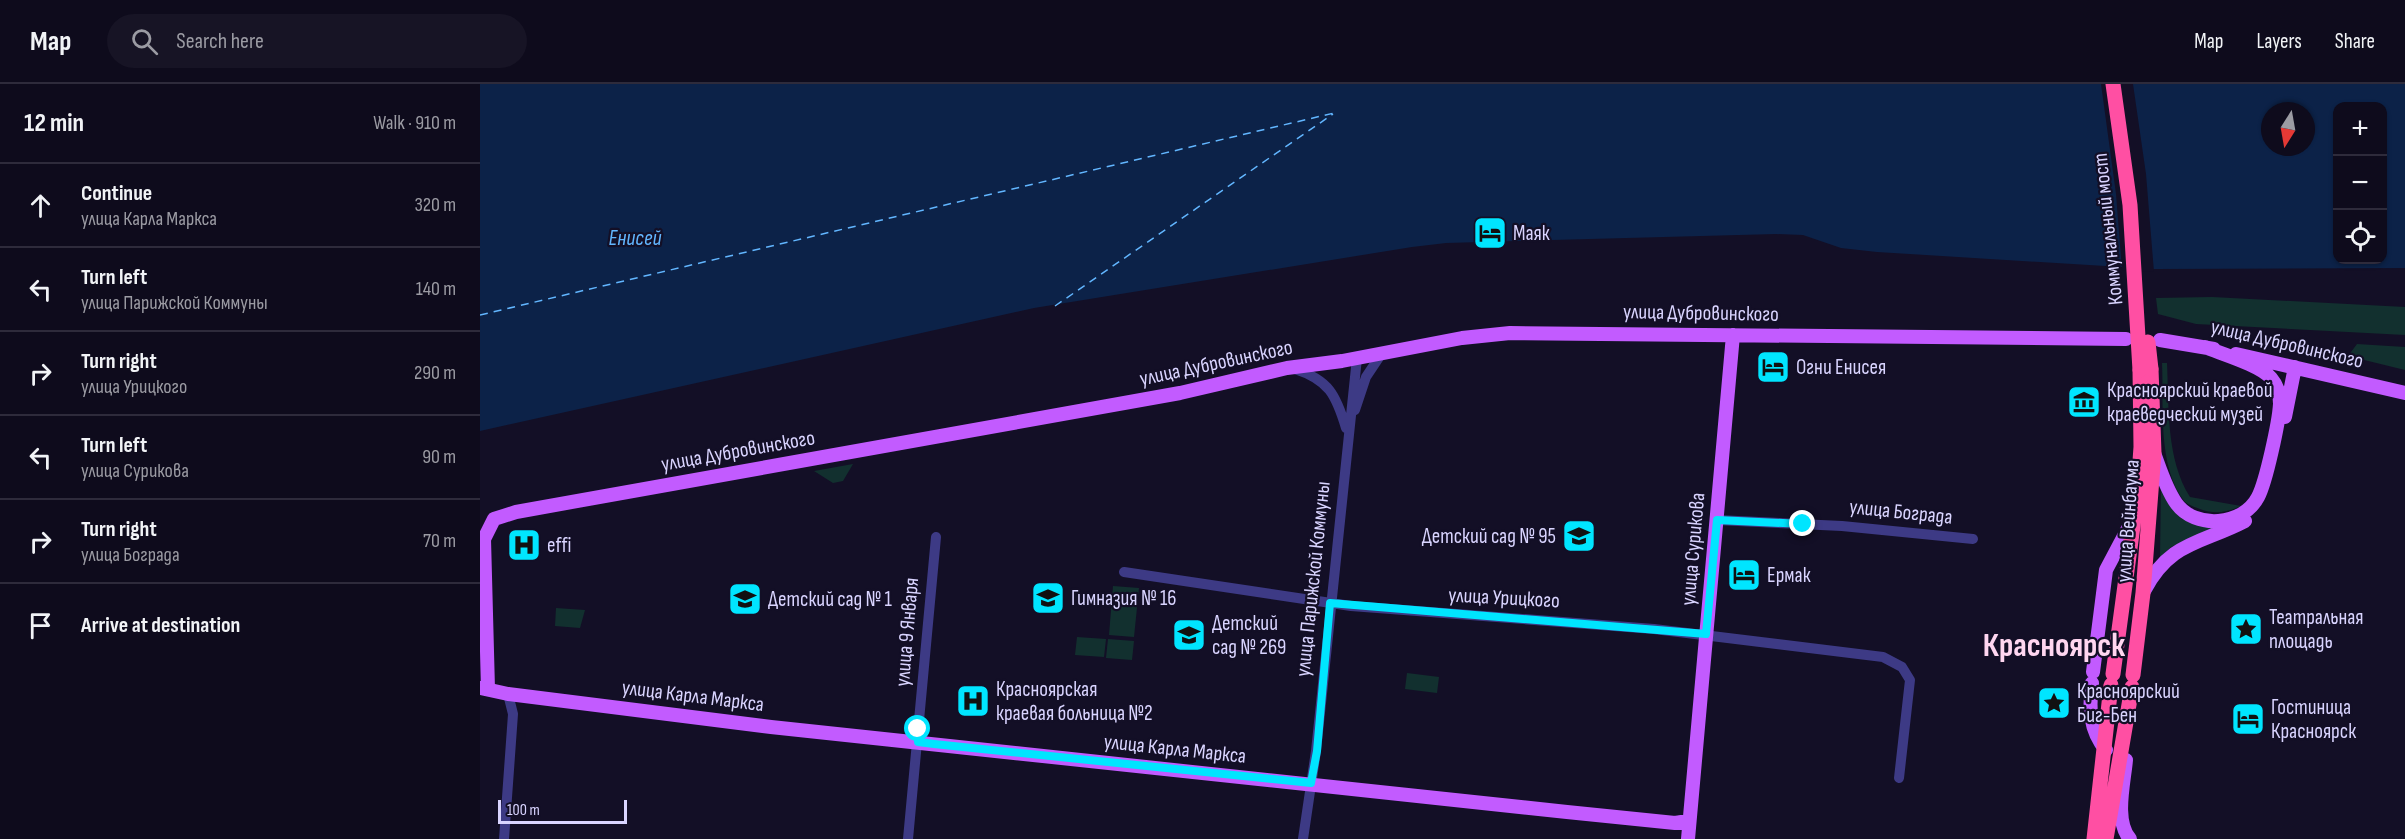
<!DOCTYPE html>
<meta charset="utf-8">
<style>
:root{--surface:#0e0b1c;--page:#171425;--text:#f1f3f6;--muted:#9b9ba3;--line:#2e2b3b}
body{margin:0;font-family:"Sofia Sans Condensed",sans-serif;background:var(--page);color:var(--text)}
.controls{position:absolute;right:18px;top:18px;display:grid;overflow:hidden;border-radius:12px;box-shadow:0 2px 4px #0004}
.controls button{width:54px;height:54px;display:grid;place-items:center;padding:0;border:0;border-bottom:2px solid var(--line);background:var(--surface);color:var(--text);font:30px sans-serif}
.compass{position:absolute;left:1781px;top:18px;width:54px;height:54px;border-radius:50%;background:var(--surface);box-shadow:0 2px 4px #0004;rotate:191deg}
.scale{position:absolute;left:18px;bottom:15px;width:129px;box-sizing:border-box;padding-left:6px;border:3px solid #d9d4ff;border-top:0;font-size:16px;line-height:21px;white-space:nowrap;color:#d9d4ff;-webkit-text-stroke:4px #130f26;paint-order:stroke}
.stop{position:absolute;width:18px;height:18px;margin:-14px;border:4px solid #00e5ff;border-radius:50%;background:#fff}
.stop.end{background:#00e5ff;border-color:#fff;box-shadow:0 2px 6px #0008}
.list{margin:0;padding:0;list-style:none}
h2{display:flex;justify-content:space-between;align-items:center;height:78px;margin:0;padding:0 24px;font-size:26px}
h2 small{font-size:20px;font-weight:400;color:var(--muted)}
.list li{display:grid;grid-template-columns:39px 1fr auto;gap:18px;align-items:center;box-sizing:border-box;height:84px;padding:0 24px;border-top:2px solid var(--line)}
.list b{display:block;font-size:22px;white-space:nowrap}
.list p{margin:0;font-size:20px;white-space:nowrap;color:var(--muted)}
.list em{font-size:20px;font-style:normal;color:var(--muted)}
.icon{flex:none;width:33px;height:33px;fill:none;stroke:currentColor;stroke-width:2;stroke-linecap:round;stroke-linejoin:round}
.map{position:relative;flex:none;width:1925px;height:755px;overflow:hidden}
header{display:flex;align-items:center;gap:36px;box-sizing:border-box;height:84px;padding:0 30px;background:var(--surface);border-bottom:2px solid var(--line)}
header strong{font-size:28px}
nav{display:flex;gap:33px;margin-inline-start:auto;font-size:21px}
.search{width:420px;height:54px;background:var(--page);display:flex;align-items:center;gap:15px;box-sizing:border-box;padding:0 21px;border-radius:33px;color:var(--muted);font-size:22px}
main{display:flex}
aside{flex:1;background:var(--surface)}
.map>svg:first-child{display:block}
</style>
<header>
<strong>Map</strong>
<div class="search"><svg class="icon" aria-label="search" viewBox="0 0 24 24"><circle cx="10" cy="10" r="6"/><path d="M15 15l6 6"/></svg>Search here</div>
<nav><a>Map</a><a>Layers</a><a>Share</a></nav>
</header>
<main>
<aside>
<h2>12 min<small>Walk · 910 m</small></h2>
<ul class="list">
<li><svg class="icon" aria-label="ahead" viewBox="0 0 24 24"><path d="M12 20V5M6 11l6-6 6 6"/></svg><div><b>Continue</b><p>улица Карла Маркса</p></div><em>320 m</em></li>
<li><svg class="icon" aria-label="left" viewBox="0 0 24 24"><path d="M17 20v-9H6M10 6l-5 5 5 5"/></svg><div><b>Turn left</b><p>улица Парижской Коммуны</p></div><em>140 m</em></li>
<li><svg class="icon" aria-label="right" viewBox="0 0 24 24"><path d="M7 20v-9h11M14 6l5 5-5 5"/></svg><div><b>Turn right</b><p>улица Урицкого</p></div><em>290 m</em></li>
<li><svg class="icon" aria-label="left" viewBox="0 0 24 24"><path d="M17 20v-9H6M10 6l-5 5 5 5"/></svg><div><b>Turn left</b><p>улица Сурикова</p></div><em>90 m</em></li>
<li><svg class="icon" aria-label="right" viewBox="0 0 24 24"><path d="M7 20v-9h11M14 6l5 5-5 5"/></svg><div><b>Turn right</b><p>улица Бограда</p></div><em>70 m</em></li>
<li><svg class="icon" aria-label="arrive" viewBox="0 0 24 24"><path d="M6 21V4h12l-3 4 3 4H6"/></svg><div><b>Arrive at destination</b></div></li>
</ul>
</aside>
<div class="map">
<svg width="1925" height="755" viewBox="0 0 1925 755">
<rect width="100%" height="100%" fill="#130f26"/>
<path fill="#12302f" d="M1732,213L1925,223V251L1716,240L1678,230L1676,214Z
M1877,260L1925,263V286L1868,272Z
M1682,279H1687C1689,323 1686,375 1710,413L1761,422C1748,428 1735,431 1720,425C1715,423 1708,421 1704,417C1677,381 1684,322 1682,279Z
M373,380L363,397L353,399L334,387Z
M1681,399L1690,415L1735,442L1733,446L1691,463L1680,474Z
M633,502L659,504L654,553L629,551Z
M76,524L105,526L100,544L75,542Z
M597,553L626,555L624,573L595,571Z
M628,555L654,557L652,576L626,574Z
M927,589L959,593L957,609L925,605Z"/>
<path fill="#0c2248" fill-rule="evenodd" d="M0,0H1925V184L1674,185L1397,168L1361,164L1323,151L1296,150L966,159L932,163L554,224L0,347ZM1858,22H1902V176H1858ZM1790,27H1826V63H1790Z"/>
<path fill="#130f26" d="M1621,0H1653L1666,90L1674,188L1642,186L1636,110Z"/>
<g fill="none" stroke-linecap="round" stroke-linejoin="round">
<path stroke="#62b6ff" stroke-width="1.5" stroke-dasharray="8 6" stroke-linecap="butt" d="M575,222L853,30
M0,231L854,29"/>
<path stroke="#3d3a85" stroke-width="10" d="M815,285C849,296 856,311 866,344
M875,326L886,293L902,269
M1237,436L1362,442L1493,455
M644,488L871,522L1174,545L1403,573L1422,583L1430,596L1419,694
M24,755L33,630L28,610
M428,755L456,453
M823,755L836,667L877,274"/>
<path stroke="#c25bff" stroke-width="14" d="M1680,256L1734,265
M1756,270L1925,309
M1805,333L1815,283
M1674,369C1680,385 1686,405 1696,419C1715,446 1763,442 1778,413C1786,398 1799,338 1800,320C1800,311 1797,301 1791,294C1780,281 1742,270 1725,263
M1664,507C1690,457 1721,460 1765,437
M1613,588L1626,486L1653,435
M1612,599C1609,623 1609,646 1626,666
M1,604L28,610L291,643L1087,728L1195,739L1208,737
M8,605L4,455L14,435L36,428L700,309L807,284L862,277L982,254L1030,249L1646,255
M1646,676C1644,699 1634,737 1650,755
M1208,755L1253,251"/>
<path stroke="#ff4fa3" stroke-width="15" d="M1633,590L1658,405L1661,363L1660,286
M1653,591L1663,509L1674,369L1671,285
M1614,755L1631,601
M1626,755L1652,603"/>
<path stroke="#ff4fa3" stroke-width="15" d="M1633,0L1650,121L1660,286
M1668,258L1671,285"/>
</g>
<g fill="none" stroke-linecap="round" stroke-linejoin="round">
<path stroke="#00e5ff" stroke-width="8" d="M438,645V658L454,660L831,699L837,667L850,519L1226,550L1237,436L1323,440"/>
</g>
<defs>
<symbol id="hotel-square" viewBox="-11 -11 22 22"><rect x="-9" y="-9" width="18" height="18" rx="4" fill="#00e5ff" stroke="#130f26"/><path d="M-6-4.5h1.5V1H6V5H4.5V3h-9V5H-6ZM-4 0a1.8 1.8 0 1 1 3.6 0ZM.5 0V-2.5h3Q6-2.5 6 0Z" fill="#111"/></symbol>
<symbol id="museum-square" viewBox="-11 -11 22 22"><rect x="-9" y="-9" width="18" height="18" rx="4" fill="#00e5ff" stroke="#130f26"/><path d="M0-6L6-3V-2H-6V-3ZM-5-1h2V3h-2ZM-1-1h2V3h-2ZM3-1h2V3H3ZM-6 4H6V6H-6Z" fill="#111"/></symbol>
<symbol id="school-square" viewBox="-11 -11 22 22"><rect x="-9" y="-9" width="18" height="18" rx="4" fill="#00e5ff" stroke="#130f26"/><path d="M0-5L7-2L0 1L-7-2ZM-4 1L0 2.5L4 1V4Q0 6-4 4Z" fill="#111"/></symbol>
<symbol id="hospital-square" viewBox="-11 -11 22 22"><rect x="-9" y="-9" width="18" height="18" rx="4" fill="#00e5ff" stroke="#130f26"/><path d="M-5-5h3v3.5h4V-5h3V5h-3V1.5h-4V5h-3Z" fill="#111"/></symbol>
<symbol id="sight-square" viewBox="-11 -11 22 22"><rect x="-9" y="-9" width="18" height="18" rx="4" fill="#00e5ff" stroke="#130f26"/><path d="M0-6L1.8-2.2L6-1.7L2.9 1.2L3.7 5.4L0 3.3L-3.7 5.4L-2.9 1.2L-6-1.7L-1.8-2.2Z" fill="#111"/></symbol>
</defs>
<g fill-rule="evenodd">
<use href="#hotel-square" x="991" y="130" width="38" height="38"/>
<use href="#hotel-square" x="1274" y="264" width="38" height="38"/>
<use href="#museum-square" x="1585" y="299" width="38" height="38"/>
<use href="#school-square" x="1080" y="433" width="38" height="38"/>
<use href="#hospital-square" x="25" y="442" width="38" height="38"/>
<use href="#hotel-square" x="1245" y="472" width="38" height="38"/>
<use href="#school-square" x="549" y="495" width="38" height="38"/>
<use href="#school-square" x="246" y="496" width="38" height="38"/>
<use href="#sight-square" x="1747" y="526" width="38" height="38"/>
<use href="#school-square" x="690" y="532" width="38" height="38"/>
<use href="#hospital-square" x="474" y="598" width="38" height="38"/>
<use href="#sight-square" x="1555" y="600" width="38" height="38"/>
<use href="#hotel-square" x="1749" y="616" width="38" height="38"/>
</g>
<g text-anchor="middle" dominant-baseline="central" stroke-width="4.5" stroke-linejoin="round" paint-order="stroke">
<g font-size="21" fill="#d9d4ff" stroke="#130f26">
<text transform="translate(1628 145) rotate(-96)">Коммунальный мост</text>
<text transform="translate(1221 229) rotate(1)">улица Дубровинского</text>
<text transform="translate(1807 260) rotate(13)">улица Дубровинского</text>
<text transform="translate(736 279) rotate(-12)">улица Дубровинского</text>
<text transform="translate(258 367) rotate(-10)">улица Дубровинского</text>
<text transform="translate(1421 428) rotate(6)">улица Бограда</text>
<text transform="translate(1648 437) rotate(-86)">улица Вейнбаума</text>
<text transform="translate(1213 465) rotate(-85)">улица Сурикова</text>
<text transform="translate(833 495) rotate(-84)">улица Парижской Коммуны</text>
<text transform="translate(1024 514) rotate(3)">улица Урицкого</text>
<text transform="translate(427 548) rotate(-85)">улица 9 Января</text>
<text transform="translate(213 612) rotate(7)">улица Карла Маркса</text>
<text transform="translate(695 665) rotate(6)">улица Карла Маркса</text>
</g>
<g font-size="21" fill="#d9d4ff" stroke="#130f26" text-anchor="start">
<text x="1033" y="149">Маяк</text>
<text x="1316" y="283">Огни Енисея</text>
<text x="1627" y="306">Красноярский краевой<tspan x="1627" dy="24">краеведческий музей</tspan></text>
<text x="1076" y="452" text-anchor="end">Детский сад № 95</text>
<text x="67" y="461">effi</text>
<text x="1287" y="491">Ермак</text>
<text x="591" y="514">Гимназия № 16</text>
<text x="288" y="515">Детский сад № 1</text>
<text x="1789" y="533">Театральная<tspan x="1789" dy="24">площадь</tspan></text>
<text x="732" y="539">Детский<tspan x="732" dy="24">сад № 269</tspan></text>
<text x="516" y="605">Красноярская<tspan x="516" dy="24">краевая больница №2</tspan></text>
<text x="1597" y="607">Красноярский<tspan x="1597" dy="24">Биг-Бен</tspan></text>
<text x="1791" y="623">Гостиница<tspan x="1791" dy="24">Красноярск</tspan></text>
</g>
<g font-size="22" font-style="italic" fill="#62b6ff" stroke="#130f26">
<text x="155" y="154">Енисей</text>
</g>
<g font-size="33" font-weight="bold" fill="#ffd6f0" stroke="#130f26">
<text x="1574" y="562">Красноярск</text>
</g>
</g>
</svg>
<div class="controls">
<button>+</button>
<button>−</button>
<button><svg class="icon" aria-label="locate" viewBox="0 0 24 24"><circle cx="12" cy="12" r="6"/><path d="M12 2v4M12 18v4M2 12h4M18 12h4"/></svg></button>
</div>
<svg class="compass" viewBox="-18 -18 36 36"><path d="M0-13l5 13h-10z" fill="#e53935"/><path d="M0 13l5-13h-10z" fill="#9b9ba3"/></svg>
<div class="scale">100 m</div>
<div class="stop" style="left:438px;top:645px"></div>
<div class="stop end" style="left:1323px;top:440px"></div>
</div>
</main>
